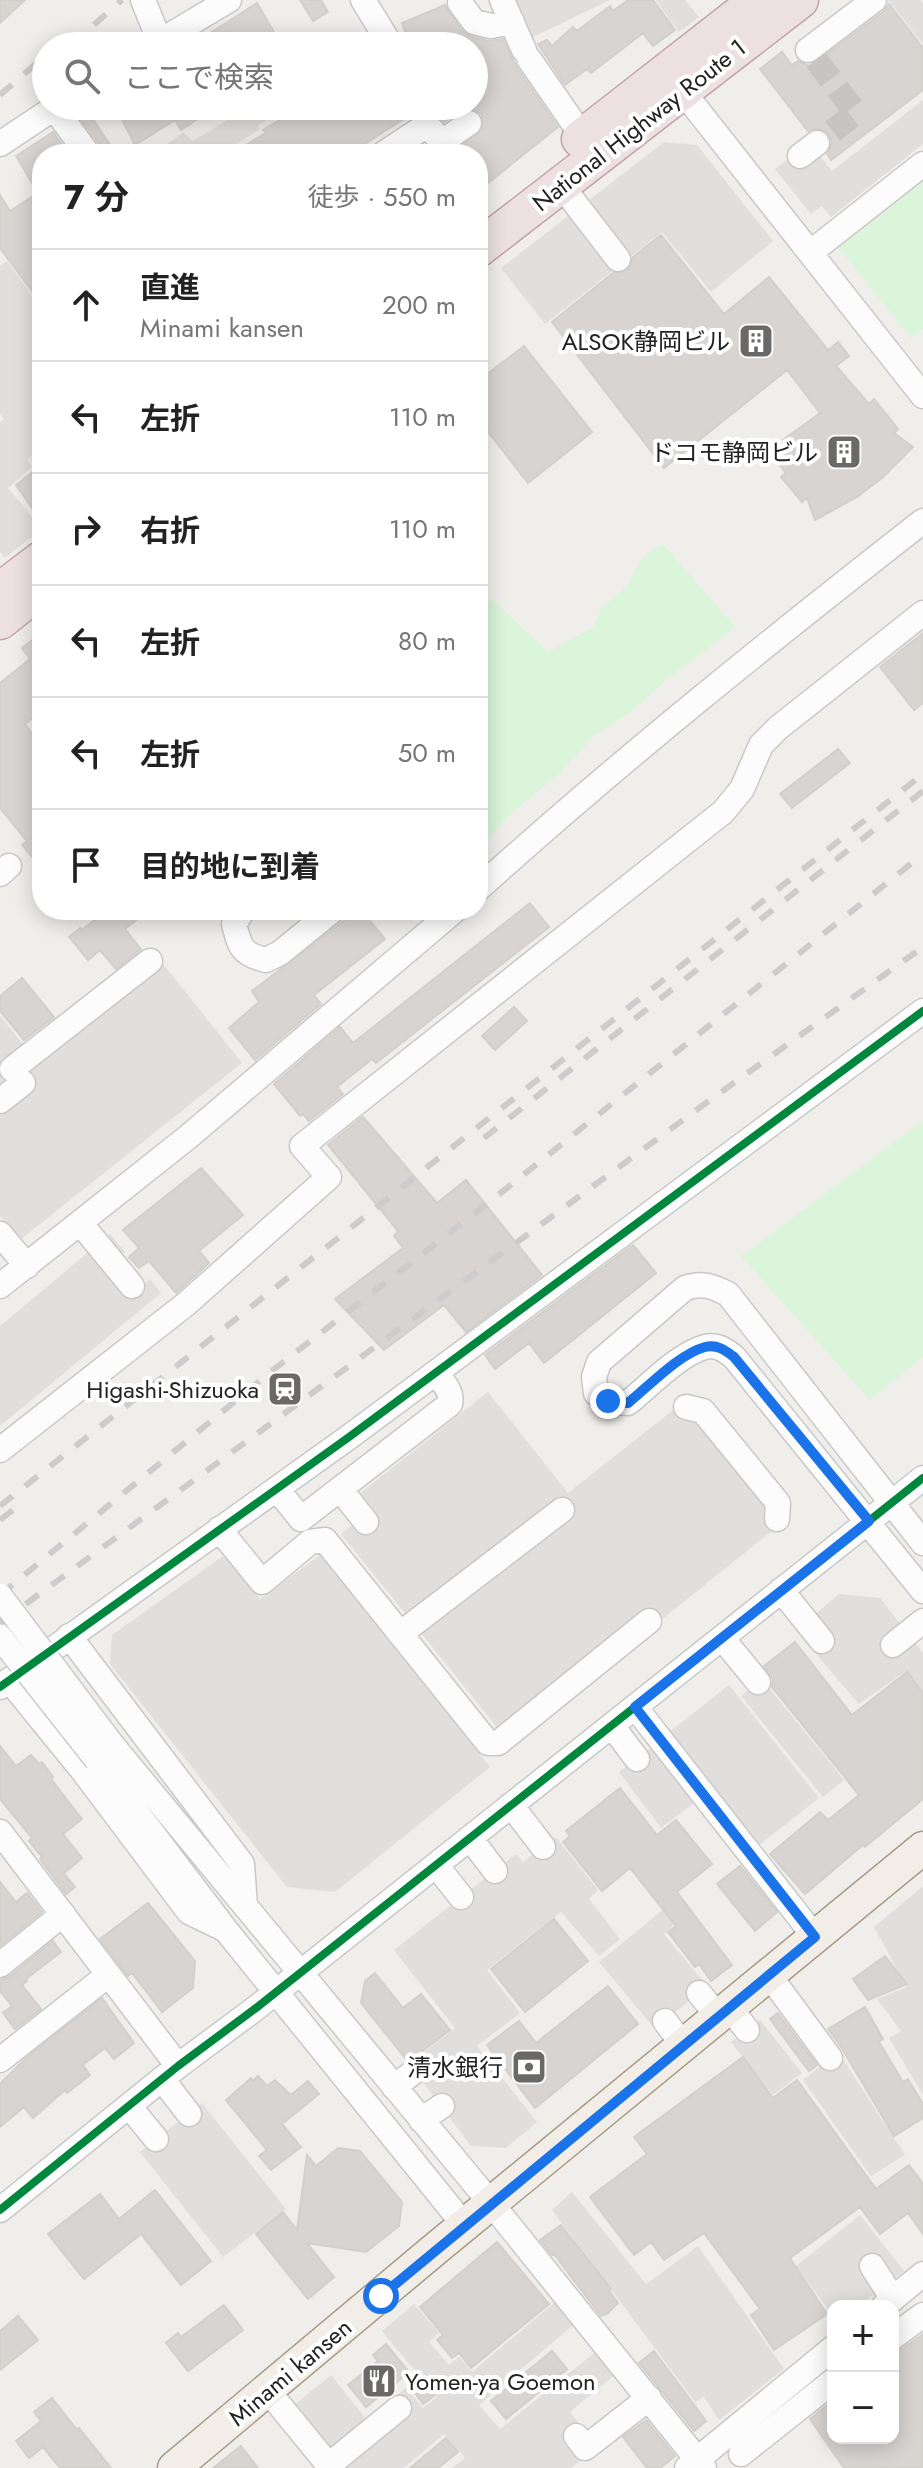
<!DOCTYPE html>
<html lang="ja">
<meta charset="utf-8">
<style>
:root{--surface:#fff;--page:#f6f6f6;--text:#222;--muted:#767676;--line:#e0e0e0}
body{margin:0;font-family:Jost,"Noto Sans JP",sans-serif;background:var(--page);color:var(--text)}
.controls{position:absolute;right:24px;bottom:24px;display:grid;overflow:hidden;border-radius:16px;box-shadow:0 4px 20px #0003}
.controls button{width:72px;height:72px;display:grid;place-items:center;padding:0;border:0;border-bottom:2px solid var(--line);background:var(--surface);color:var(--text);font:40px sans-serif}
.stop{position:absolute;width:24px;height:24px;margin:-18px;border:6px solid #1a73e8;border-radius:50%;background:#fff}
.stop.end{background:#1a73e8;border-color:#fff;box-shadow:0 2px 8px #0008}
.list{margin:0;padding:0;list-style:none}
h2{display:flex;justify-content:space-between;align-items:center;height:104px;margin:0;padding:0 32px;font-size:34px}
h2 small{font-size:26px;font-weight:400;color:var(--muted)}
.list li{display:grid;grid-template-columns:52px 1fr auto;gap:24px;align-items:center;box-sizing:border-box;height:112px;padding:0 32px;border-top:2px solid var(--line)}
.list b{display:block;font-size:30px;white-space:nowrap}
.list p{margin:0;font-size:26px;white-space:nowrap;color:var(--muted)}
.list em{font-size:26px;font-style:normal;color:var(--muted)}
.icon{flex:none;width:44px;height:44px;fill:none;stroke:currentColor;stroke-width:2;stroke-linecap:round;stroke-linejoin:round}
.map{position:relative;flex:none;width:923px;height:2468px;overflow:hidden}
.search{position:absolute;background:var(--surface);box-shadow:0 4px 20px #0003;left:32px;top:32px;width:456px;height:88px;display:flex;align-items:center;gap:20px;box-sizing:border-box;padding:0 28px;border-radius:44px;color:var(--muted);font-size:30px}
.panel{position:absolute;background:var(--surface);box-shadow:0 4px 20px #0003;left:32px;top:144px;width:456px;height:776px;border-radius:32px}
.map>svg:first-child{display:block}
</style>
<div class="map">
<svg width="923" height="2468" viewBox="0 0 923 2468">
<rect width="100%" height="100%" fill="#f0eeeb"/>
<path fill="#daf5da" d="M923,182V329L911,338L839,248Z
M663,544L735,627L670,677L629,713L594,736L557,776L506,817L478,854V597L494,601L548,652L594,627L601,609L627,585L644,556Z
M923,1121V1357L870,1400L741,1256Z"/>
<path fill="#e0dfde" d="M508,0H610L527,40Z
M656,0H685L699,17L679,32Z
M888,0H920L923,3V44Z
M923,100V144L831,217L822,206L811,214L775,169L809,142L832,171Z
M252,106H292L258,125L260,129L220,154H153L184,132L192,141Z
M664,142L697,145L773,241L711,292L662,232L545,324L501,268Z
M7,261L42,310V416L35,422L42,431V447L27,460L32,467L8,488L42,529L5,558L0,552V423L4,419L0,414V266Z
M152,950L242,1063L20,1240L0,1216V1016L27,1049Z
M110,1234L125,1252L119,1256L143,1284L150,1279L161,1293L0,1426V1326Z
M488,1392L568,1493L687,1399L783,1522L509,1742L341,1534L365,1514L353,1499Z
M320,1555L490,1767L335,1892L287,1887L110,1664L112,1635L223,1556L260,1599Z
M839,1594L880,1598L923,1653V1692L906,1671L859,1704L796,1631Z
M762,1679L844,1780L823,1797L741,1696Z
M729,1685L819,1798L758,1846L668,1733Z
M652,1747L698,1800L661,1828L619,1772Z
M556,1837L598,1890L589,1899L620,1939L599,1956L561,1912L487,1970L520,2013L477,2046L537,2122L506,2148L471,2146L409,2064L455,2028L394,1950L516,1854L523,1862Z
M922,1887L923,1888V2095L889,2038L901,2031L877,1999L907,1987L874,1927Z
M665,1908L677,1922L664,1934L707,1986L655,2029L599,1962Z
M760,2020L802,2073L773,2095L731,2042Z
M838,2052L905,2155L871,2176L803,2080Z
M202,2103L286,2209L223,2257L140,2152Z
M572,2192L646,2284L698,2246L784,2369L719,2420L704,2397L695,2402L552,2210Z
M860,2215L904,2271L859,2306H833V2316L796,2266Z
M559,2299L578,2321L479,2405L500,2429L598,2350L617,2373L570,2412L597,2447L571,2468H452L465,2458L444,2434L404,2468H341L293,2406L331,2375L366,2419L406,2388L423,2408L437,2397L382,2331L414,2304L439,2333L429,2342L449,2365L459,2357L472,2372Z"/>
<path fill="#d7d4d2" stroke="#d3d0cc" stroke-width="2" d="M0,0H25L0,23Z
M300,0H321L328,12L313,21Z
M628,0H653L675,30L653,46L643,33L591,73L587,69L565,85L538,44L547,40L552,46L573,27L577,31L610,6L613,11Z
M257,3L282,46H193L211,35L210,33Z
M889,4L923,48V90L831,160L827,154L832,142L828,133L816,128L808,131L760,69L782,52L792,65L798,61L809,66L816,62L883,12Z
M445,5L462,31L470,36L488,41L503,39L517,68L558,127L478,191V154H451L482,130V115L476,110L467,108L444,122L442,119L459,106H474V46H410L402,23Z
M115,106H217L181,130L175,120L135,145Z
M303,106H424L349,154H231L266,133L263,130Z
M87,110L116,154H103L100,145L78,116Z
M53,132L69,154H42V305L0,248V195L10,211L38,193L16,156Z
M661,235L724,314L769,277L828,350L838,342L849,356L836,366L869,404L874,399L898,429L894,433L913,447L882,478L857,497L815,520L807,498L802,502L781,477L786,473L773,457L786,446L783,440L820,413L787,370L664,468L552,322L613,273L628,270L633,257Z
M524,346L592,432L528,483L478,419V381Z
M42,465V522L16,485Z
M923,633V703L914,710L880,667Z
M34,639L42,649V711L25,724L42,746V869L22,845L27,841L0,808V683L30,659L22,648Z
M838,749L850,763L792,808L780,794Z
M530,903L549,927L376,1063L372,1059L337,1087L343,1094L309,1121L303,1114L300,1116L274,1084L340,1027L353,1043Z
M107,910H149L125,929L141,949L116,969L100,950L88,960L69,937L80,928L82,930Z
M358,910H361L385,939L314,995L321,1004L255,1060L229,1028L259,1002L252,991Z
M22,978L54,1017L24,1040L0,1011V996Z
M514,1007L527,1021L495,1050L482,1036Z
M363,1117L437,1203L466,1180L542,1275L466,1332L444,1305L384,1350L335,1299L403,1248L394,1236L398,1231L328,1145Z
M201,1168L243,1215L199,1251L209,1263L176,1293L149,1261L139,1268L129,1257L139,1248L123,1230Z
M633,1245L656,1273L544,1363L529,1343L495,1369L485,1355Z
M795,1642L852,1715L907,1672L923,1693V1799L865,1847L863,1845L805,1894L770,1854L820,1812L828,1820L859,1795L772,1687L773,1679L764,1666Z
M0,1746L16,1766L31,1755L39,1764L42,1762L53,1777L51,1779L58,1788L82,1819L63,1834L82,1858L64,1873L75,1887L66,1894L40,1859L42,1857L29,1841L32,1838L0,1799Z
M620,1788L657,1835L676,1820L712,1864L677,1892L732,1965L711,1981L699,1964L695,1967L668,1932L676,1926L630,1868L602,1891L563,1842L570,1836L566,1831Z
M740,1866L777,1912L755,1931L717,1884Z
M0,1882L16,1902L27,1893L42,1912L0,1946Z
M148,1903L195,1961L193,1988L162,2012L132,1973L128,1976L100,1939Z
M554,1919L588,1961L525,2012L491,1969Z
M53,1941L61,1952L26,1979L27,1981L22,1985L41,2009L15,2029L3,2013L12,2006L0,1991V1980L9,1977Z
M885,1956L907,1984L868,2000L853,1979Z
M375,1973L403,2008L421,1994L450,2030L416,2056L406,2059L361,2003L365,1981Z
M608,1986L638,2024L535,2108L487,2045L519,2021L536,2043Z
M102,1998L134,2043L114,2059L105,2048L83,2065L90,2075L67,2093L65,2090L33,2118L24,2107L0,2127V2084L26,2058Z
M865,2007L883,2039L879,2042L903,2082L908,2079L923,2104V2118L894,2136L841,2047L828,2029Z
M778,2013L817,2065L809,2071L770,2019Z
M743,2057L773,2098L797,2080L876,2189L909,2165L923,2184V2234L908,2213L880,2234L860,2207L790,2258L827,2314L774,2350L751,2315L760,2309L704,2233L664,2260L651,2242L634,2255L590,2197L647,2154L634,2137Z
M258,2076L267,2086L275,2080L291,2095L308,2081L319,2094L282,2124L301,2147L271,2170L259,2156L267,2150L226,2100L251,2078L253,2081Z
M338,2148L360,2151L402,2202L399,2226L366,2252L307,2243L334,2277L308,2299L256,2234L283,2212L297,2230L307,2155L316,2166Z
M155,2190L211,2261L181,2285L141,2234L84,2279L48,2234L100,2194L119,2219Z
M561,2225L611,2289L609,2291L618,2303L607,2314L601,2316L554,2254L552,2255L540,2240Z
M497,2242L549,2304L471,2368L459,2353L452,2358L437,2340L443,2335L420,2307Z
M224,2305L243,2330L188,2371L166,2343L178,2333L181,2337Z
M18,2316L38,2340L0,2370V2331Z
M923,2334V2468H844L810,2419L833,2400V2438H893V2352L902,2349Z
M386,2344L409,2372L366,2407L348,2385L378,2361L373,2355Z
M552,2351L567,2369L506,2419L491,2401Z
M654,2351L706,2421L694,2431L639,2363Z
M426,2384L435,2395L423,2404L415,2393Z
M52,2398L77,2430L79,2428L111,2468H60L43,2447L29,2458L16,2441L41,2421L34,2412Z
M646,2420L675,2456L660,2468H647L623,2437Z
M446,2438L458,2452L438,2468H410Z
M241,2446L258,2468H213Z"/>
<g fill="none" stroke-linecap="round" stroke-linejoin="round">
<path stroke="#c7c5c3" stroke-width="24" stroke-dasharray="24 12" stroke-linecap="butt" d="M816,60L856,113L817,143"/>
<defs>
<path id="minor" d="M143,0L160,42
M363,0L390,44L386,46
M502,0L524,50
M460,3L474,22L491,26L512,22
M152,46L229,0
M808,50L874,0
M529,59L583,137
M673,79L923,396
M54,108L88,154
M0,144L57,106
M383,154L427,125L442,142L469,123
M800,156L817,143
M561,185L618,259
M811,252L923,164
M0,874L9,866
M478,889C621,760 771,640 923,521
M243,910L234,924C240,947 241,954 266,960L280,953L333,910
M12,1069L150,961
M0,1101L23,1083
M81,1224L132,1286
M0,1234L27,1266
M0,1286L188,1137L455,910
M686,1407L703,1411L778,1503L777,1519
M0,1450L186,1304L329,1177L302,1146L723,812L742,789L761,745L778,728L923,613
M277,1489L301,1519L450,1404C453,1392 443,1382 436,1373
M340,1489L366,1522
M219,1529L262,1582L310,1542L325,1540L488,1743H498L649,1621
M923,1543L728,1294C712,1286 702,1282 685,1288L599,1362L594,1377L596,1393L608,1401L628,1403C649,1386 679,1354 705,1347C717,1344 725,1350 734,1357L923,1591
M781,1590L822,1641
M400,1634L562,1510
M69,1636L242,1864L245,1906
M722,1638L758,1682
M893,1645L923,1621
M9,1680L83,1771L189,1912L222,1928
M0,1687L349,1437L923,1011
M635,1707L815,1937
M612,1726L637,1759
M113,1746L508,2224L704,2468
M97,1760L225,1929L465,2226
M511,1805L543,1847
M0,1832L178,2066
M470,1838L495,1871
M436,1865L461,1897
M0,1965L63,1914
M769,1975L830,2058
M699,1993L718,2016
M729,2007L747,2030
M665,2021L683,2045
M0,2060L108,1975
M162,2079L189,2114
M394,2087L415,2071
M129,2106L156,2139
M421,2120L442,2106
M0,2210L178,2066L256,2008L923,1478
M872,2266L893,2299
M884,2306L923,2274
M893,2337L923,2315
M268,2391L331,2468
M576,2436L585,2448L649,2398
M741,2454L833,2381
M329,2465L399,2408
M687,2468L833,2348"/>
<path id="major" d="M174,2468L434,2250L923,1848"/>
<path id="highway" d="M580,139L758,0
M478,249L800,0
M0,591L42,559
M0,621L42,588"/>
</defs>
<use href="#minor" stroke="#c9c8c7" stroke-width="27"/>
<use href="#major" stroke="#a79c86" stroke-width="35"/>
<use href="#highway" stroke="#c5a2ac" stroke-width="39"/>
<use href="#minor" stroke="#fdfcfc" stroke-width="24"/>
<use href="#major" stroke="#f3ede7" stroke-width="32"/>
<use href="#highway" stroke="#ece0e2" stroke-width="36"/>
<path stroke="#ccc" stroke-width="6" stroke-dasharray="16 16" stroke-linecap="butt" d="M70,46L122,0
M0,95L46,55
M484,1138L923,791
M0,1506L923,774
M0,1520L22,1503
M0,1595L273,1370L492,1200L923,854
M0,1623L706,1103L923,947"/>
<defs>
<path id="minor-bridge" d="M0,1596L113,1746
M0,1637L97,1760"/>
</defs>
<use href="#minor-bridge" stroke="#c9c8c7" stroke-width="27" stroke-linecap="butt"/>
<use href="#minor-bridge" stroke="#fdfcfc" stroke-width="24"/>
<defs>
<path id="cycleway" d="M0,1687L349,1437L923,1011
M0,2210L178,2066L256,2008L923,1478"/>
</defs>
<use href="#cycleway" stroke="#fff" stroke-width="13"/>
<use href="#cycleway" stroke="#00873e" stroke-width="8"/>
</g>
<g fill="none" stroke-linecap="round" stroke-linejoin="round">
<path stroke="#1a73e8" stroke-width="10" d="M381,2296L815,1937L635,1707L869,1521L734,1357C725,1350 717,1344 705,1347C679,1354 649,1386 628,1403L608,1401"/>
</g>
<defs>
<symbol id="building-square" viewBox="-11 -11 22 22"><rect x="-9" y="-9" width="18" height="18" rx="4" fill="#6a6968" stroke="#fff"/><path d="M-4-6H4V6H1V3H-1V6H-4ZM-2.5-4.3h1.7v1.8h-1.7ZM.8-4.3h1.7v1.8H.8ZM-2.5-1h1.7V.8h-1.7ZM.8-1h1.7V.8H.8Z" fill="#fff"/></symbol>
<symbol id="station-square" viewBox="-11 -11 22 22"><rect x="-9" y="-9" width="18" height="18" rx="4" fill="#6a6968" stroke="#fff"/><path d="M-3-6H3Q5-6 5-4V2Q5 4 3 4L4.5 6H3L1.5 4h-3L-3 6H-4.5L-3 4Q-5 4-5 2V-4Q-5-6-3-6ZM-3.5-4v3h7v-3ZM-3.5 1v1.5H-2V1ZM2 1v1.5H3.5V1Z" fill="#fff"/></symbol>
<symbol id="bank-square" viewBox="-11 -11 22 22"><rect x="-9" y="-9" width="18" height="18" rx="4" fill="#6a6968" stroke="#fff"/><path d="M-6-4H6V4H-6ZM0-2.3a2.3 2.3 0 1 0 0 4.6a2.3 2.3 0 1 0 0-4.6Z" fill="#fff"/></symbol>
<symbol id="restaurant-square" viewBox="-11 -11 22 22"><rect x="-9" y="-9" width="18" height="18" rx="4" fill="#6a6968" stroke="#fff"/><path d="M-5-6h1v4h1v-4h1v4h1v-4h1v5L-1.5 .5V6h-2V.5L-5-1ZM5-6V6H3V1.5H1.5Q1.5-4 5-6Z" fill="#fff"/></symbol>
</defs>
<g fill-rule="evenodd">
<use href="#building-square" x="736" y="321" width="40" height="40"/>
<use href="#building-square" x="824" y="432" width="40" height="40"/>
<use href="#station-square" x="265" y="1369" width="40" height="40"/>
<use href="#bank-square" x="509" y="2047" width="40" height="40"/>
<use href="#restaurant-square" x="359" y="2361" width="40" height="40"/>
</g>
<g text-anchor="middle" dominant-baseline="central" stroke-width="8" stroke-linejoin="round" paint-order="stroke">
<g font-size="24" fill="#222" stroke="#fff">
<text transform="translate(639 125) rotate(-38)">National Highway Route 1</text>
<text transform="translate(290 2372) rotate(-40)">Minami kansen</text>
</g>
<g font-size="24" fill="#222" stroke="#fff" text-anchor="end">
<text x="730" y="341">ALSOK静岡ビル</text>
<text x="818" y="452">ドコモ静岡ビル</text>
<text x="259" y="1389">Higashi-Shizuoka</text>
<text x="503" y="2067">清水銀行</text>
<text x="405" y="2381" text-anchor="start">Yomen-ya Goemon</text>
</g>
</g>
</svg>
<div class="controls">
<button>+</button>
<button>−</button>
</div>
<div class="stop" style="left:381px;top:2296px"></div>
<div class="stop end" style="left:608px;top:1401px"></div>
<div class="search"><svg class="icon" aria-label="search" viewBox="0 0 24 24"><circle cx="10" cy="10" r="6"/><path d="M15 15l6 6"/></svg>ここで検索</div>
<section class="panel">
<h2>7 分<small>徒歩 · 550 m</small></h2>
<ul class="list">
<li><svg class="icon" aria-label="ahead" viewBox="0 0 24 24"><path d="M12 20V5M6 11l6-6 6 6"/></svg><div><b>直進</b><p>Minami kansen</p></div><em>200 m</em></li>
<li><svg class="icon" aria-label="left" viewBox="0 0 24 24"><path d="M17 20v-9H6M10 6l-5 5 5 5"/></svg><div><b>左折</b></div><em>110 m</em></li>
<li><svg class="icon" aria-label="right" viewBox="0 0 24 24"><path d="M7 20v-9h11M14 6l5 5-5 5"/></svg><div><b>右折</b></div><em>110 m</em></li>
<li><svg class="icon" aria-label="left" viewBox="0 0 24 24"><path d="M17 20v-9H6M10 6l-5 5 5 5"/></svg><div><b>左折</b></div><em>80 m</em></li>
<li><svg class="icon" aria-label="left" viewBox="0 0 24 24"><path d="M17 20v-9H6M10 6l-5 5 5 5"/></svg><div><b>左折</b></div><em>50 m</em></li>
<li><svg class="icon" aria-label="arrive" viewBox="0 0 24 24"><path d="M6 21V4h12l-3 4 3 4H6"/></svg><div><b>目的地に到着</b></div></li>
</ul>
</section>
</div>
